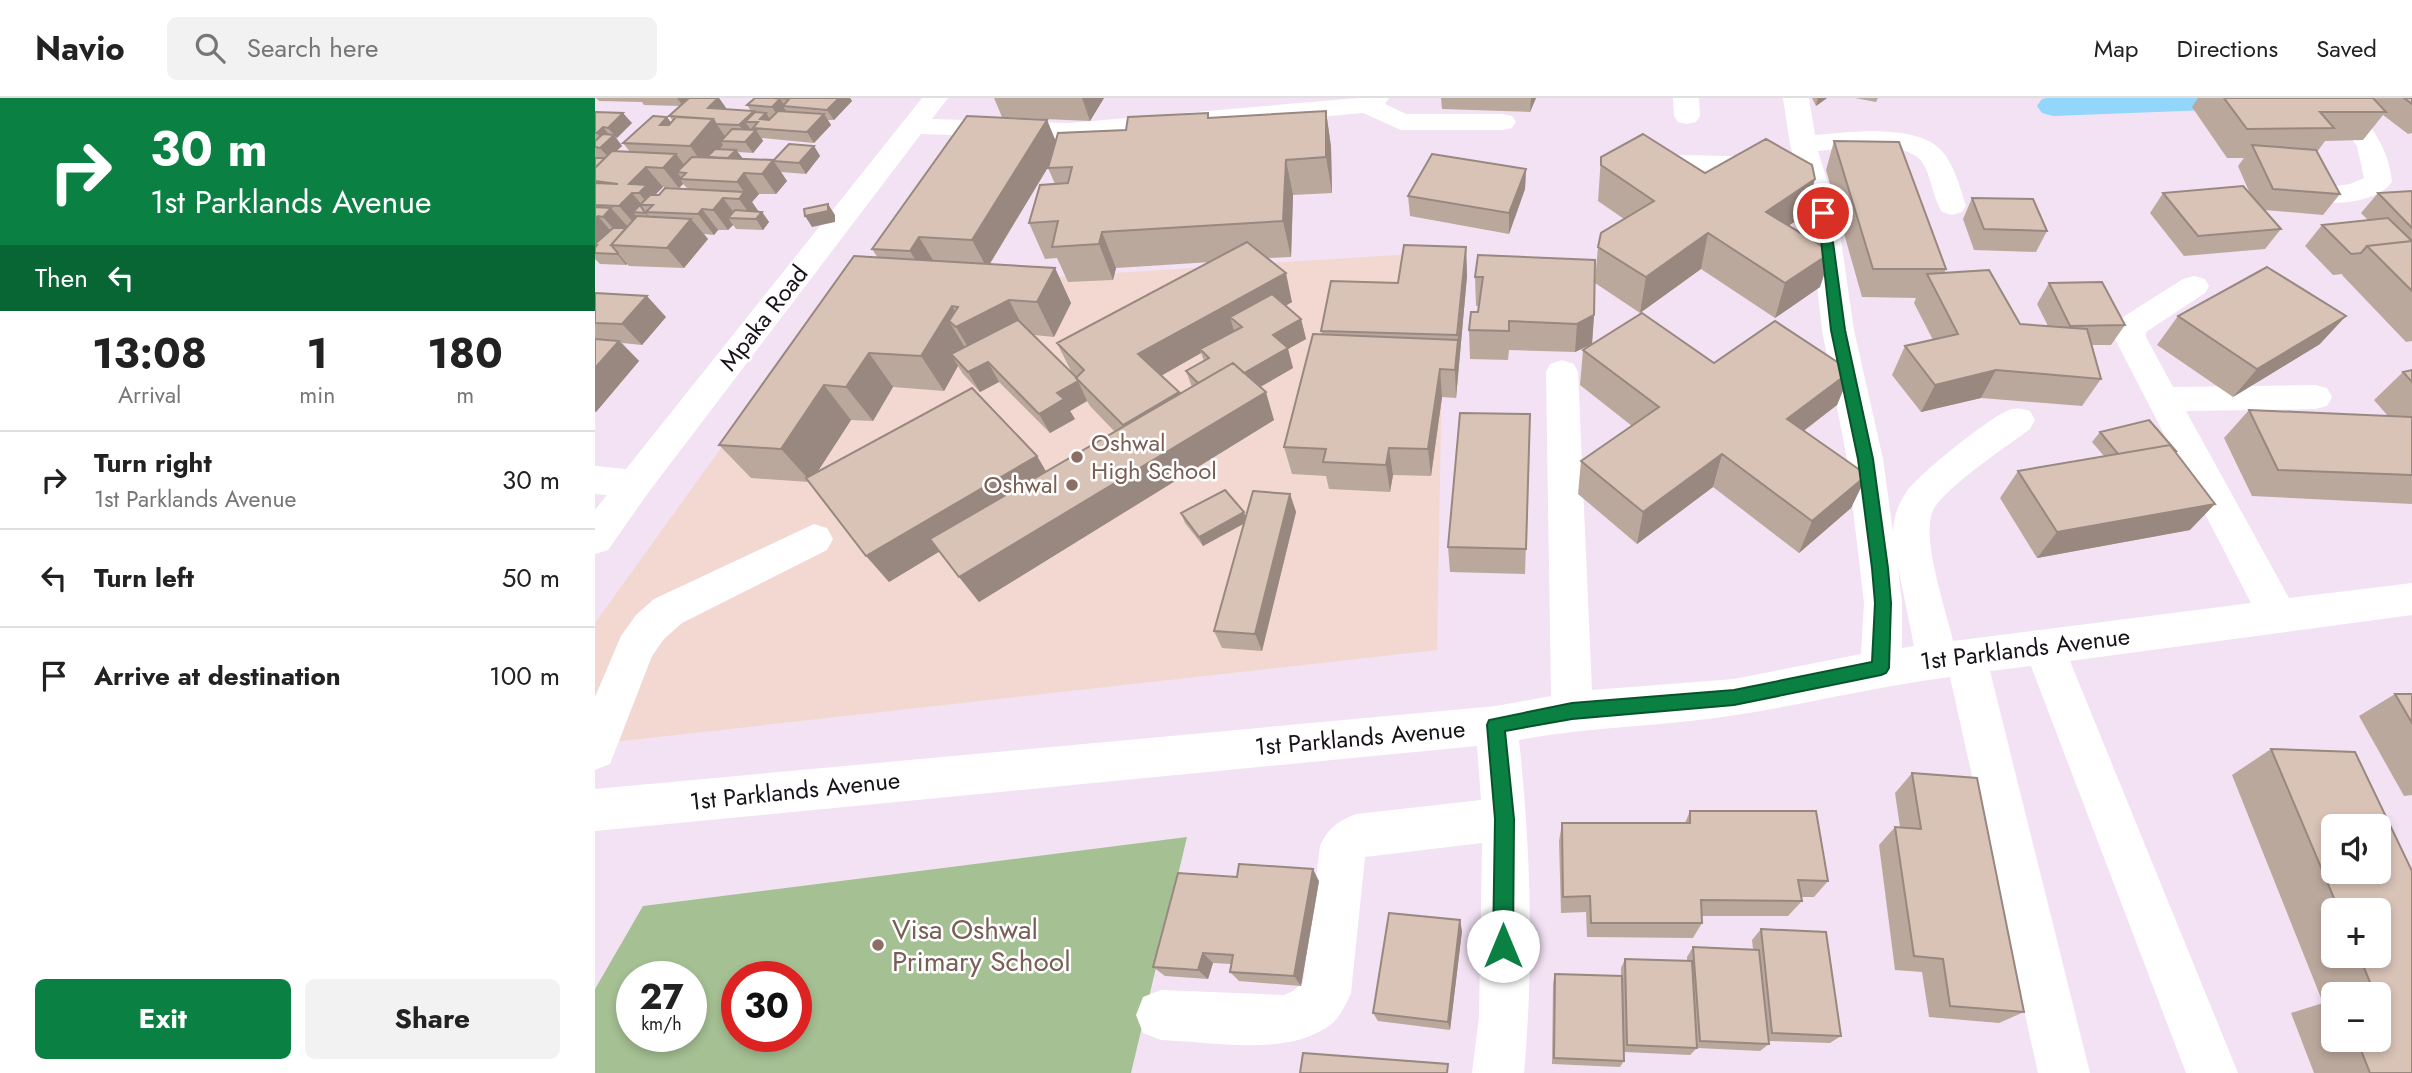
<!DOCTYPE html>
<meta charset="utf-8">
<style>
body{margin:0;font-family:Jost,sans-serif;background:#f2f2f2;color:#222;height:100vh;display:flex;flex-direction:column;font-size:26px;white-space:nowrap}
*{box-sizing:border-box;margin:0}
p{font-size:23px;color:#767676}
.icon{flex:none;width:38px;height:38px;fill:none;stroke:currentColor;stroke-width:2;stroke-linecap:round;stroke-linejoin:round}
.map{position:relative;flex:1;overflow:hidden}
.sheet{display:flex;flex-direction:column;background:#fff;width:595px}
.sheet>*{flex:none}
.top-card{background:#0b8043;color:#fff;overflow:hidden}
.fabs{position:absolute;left:1726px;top:716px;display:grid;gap:14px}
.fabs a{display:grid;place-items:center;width:70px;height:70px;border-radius:10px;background:#fff;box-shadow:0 4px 10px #0003;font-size:35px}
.speed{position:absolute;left:21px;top:863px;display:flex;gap:14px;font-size:35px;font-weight:700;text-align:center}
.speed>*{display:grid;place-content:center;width:91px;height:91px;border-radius:50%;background:#fff;box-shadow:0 4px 10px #0003;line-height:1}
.speed small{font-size:18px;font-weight:400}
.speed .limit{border:10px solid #d22;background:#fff;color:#111}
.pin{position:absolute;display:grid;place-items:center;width:60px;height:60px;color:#fff;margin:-30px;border:4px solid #fff;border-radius:50%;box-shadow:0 2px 7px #0007}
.me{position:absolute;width:77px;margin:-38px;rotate:0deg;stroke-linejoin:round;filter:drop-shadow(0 0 5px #0008)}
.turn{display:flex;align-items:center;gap:24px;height:147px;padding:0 35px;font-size:32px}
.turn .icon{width:91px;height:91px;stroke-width:2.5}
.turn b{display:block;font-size:49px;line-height:60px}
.then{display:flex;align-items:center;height:66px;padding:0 35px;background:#0003;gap:14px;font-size:26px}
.eta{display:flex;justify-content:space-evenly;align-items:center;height:119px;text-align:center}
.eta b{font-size:42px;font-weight:700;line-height:49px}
.primary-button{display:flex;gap:14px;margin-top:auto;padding:14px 35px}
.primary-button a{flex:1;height:80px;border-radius:10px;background:#0b8043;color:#fff;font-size:28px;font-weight:700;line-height:80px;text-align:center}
.primary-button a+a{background:#f2f2f2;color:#222}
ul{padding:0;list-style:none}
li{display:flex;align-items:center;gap:21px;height:98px;padding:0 35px;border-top:2px solid #e0e0e0}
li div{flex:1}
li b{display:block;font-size:26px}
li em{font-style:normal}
header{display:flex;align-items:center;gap:42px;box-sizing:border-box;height:98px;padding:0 35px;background:#fff;border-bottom:2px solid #e0e0e0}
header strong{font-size:33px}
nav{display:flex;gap:38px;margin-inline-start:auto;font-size:24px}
.search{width:490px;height:63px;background:#f2f2f2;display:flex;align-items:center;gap:18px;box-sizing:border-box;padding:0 24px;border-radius:10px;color:#767676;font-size:26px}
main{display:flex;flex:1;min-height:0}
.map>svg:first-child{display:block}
.education{fill:#f2d8d1}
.green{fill:#a5c093;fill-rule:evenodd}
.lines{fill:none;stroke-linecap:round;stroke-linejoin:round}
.canal{fill:#92d6fb;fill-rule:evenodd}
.minor{fill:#fff;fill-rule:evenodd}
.wall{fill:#bba89d;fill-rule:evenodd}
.shaded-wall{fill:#988880}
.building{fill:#d9c3b7;stroke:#988880;stroke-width:2;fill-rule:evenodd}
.route{fill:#0b8043;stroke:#07532c;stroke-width:2}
.education-dot{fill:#8d6e63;stroke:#fff;stroke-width:2.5}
.labels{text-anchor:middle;stroke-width:5;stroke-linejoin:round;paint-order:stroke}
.street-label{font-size:24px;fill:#171218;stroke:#fff}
.education-label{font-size:24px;fill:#785e54;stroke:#fff;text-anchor:start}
.near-education-label{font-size:28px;fill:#785e54;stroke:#fff;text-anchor:start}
</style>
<header>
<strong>Navio</strong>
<div class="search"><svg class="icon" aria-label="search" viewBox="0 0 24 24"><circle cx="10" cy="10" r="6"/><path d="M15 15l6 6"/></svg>Search here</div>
<nav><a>Map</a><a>Directions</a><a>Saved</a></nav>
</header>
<main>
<section class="sheet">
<div class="top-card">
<div class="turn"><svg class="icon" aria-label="right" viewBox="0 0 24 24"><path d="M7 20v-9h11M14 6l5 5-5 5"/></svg><div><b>30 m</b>1st Parklands Avenue</div></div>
<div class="then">Then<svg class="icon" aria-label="left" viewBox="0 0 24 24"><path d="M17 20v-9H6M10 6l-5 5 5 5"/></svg></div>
</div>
<div class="eta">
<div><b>13:08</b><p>Arrival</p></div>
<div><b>1</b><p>min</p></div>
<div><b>180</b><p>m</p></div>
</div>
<ul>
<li><svg class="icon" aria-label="right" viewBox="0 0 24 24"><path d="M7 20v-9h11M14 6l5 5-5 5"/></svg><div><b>Turn right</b><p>1st Parklands Avenue</p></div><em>30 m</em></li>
<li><svg class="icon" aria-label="left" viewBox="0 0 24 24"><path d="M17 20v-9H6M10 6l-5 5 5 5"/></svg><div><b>Turn left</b></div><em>50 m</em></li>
<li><svg class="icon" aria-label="arrive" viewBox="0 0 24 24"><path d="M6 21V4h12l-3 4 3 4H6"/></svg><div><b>Arrive at destination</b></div><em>100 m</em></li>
</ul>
<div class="primary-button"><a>Exit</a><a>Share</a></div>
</section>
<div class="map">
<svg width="1817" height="975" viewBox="0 0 1817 975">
<rect width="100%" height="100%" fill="#f3e2f4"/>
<path class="education" d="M849,154L842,552L0,646V525L239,193Z"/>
<path class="green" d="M592,739L536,975H0V891L48,808ZM37,878H96V938H37ZM142,878H201V938H142Z"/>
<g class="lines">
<path class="canal" d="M1452,0H1707L1702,7L1691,9L1458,18L1447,15L1442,8L1447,1Z"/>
<path class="minor" d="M327,0H353L337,21L474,25L763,0H794L790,6L811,16H908L917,18L921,24L917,30L908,32H806L768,15L474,41L326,36L53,395L13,452L0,456V412L12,397L0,396V368L31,371Z
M1078,0H1104L1105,18L1101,24L1092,26L1083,24L1079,18Z
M1188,0H1214L1220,37C1254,34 1322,25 1347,53C1360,68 1365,90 1371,108L1367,114L1357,117L1347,114C1338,100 1337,82 1329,67C1315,40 1249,50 1223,53L1242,115L1259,232L1288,361L1298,434C1299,418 1303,406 1312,393C1324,376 1395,319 1414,312C1422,309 1427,311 1435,313L1440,322L1435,331C1414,347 1344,393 1337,415C1327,444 1351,512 1358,543L1656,505L1519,239L1525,221L1588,181L1599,178L1610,181L1614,188L1610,195L1551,234V239L1578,289L1720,287L1732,290L1737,299L1732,308L1720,311L1591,313L1694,500L1817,485V517L1475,563L1643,975H1591L1436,568L1395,573L1495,975H1443L1355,579C1283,588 1213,606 1141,617C1069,629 996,628 924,642C936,752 939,865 929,975H877L884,919L887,745L770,759L756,895C750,908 744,922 731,930C687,958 617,944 566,942L548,935L541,917L548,899L566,892L689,897L698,893L708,884L725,748C733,730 743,723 761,716L886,702L882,648L0,733V691L901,608L956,598L951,274L955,266L967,262L979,266L983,274L997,592L1139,581L1266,556L1269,505L1252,361L1227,232L1214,115L1195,46ZM1303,469L1319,548L1307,550V505Z
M1725,0H1752C1774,25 1794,49 1797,84C1784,103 1743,108 1722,103L1718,97L1722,91L1755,86L1769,80L1762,48Z
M1043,56L1179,59L1189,61L1193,67L1189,73L1179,75L1033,70L1029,64L1033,58Z
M219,426L232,430L238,441L232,452L87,525L69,541L57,558L15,666L0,672V599L26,538L41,517L59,501Z"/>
</g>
<path class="wall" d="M1,0H124L131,10L130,11L156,13L152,7L160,0H255L257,3L239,22H233L236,27L219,45L167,40L168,43L158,55L143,54L148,61L179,63L219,48L225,58L211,76L186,74L192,83L181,96H164L157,104L163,113L167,114L174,124L168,132L141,131L138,127L133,132H123L119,137L109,136L113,141L89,170L34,168L32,166L31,167L5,166L0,161V14L37,25L21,40L27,48L21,53L35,54L28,45L72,19L76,25L78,23L74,18L85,8L49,7L47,4L4,3ZM88,86L93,91L60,97L68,89L84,90Z
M399,0H509L495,23L407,19Z
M846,0H941L935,14L847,11Z
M1217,0H1232L1221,8Z
M1260,0H1283L1281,4Z
M1603,0H1817V35L1813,36L1788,17L1768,42L1730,43L1722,54L1745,96L1728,117L1669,112L1686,131L1670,151L1589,158L1555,115L1568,95L1656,98L1643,68L1649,60H1632L1597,9Z
M731,13L736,49L737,95L698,97L696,159L672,160L697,204L690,208L706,221L711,241L693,251L698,270L665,289L679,322L384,504L345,453L294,484L214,384L156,380L124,347L283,160L277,151L452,22L461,44L531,32L614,20ZM455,66L453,70L460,86L434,125L450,161L462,160L473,184L518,182L521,170L616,164L462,245L476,273L482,279L439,237L459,239L476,205L460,170L395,166ZM606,255L609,263L591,273L597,289L584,296V294L566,278ZM363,268L368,276L385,294L404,284L455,335L480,321L475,313L492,303L495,308L520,334L451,374L442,358L223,373L256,322L278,323L298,289L349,293Z
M1239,43L1351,171L1349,175L1425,226L1453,228L1442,206L1454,185L1530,227L1516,247H1496L1506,281L1487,308L1386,300L1326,314L1297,277L1310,248L1338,242L1319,205L1321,200L1267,199L1231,72Z
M1006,59L1110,75L1220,81L1209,117L1193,128L1225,189L1180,220L1106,171L1045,215L1000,185L999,217L997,246L980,254L914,252L913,262L875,261L874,232L883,214L884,208H881L880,179L1000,182L1003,149L1029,121L1003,103Z
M931,71L930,91L914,136L815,118L813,98Z
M1817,93V243L1811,244L1747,177L1748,176L1738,177L1710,148L1727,127L1773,122L1766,115L1783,95Z
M1377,100L1452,133L1441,154L1379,152L1368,121Z
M871,149L872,178L861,300L847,299L836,378L798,377L795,394L734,391L731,378L697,376L689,349L727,236L726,233L803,185Z
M0,195L71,219L47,247L27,245L44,263L1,314H0Z
M1583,218L1725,246L1638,299L1562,247Z
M988,252L1119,265L1256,273L1242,307L1209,333L1272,377L1256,410L1204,455L1118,389L1042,446L983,396L986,363L1037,328L985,287Z
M1817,272V406L1657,398L1629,340L1654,312L1793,318L1779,302L1808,274Z
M935,316L930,476L855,474L853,449Z
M1505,334L1580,354L1595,432L1442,460L1405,400L1423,373L1509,358L1497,344Z
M695,396L701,414L667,553L627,550L619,533L649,425L608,448L590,425L586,415L649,414L651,420Z
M1800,596H1817V697L1809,698L1764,618Z
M1676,651L1760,654L1817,773V975H1719L1696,915L1728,905L1637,677ZM1738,728H1783V774H1738ZM1738,812H1783V858H1738ZM1738,896H1783V942H1738Z
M1317,675L1429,914L1404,925L1334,919L1327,874L1300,872L1284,747L1300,729H1305L1300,695Z
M1095,713L1233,783L1219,799H1206L1207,803L1193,818H1107V825L1098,840L992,839L991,814L966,815L964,743L967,725H1090Z
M642,779L724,783L706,888L644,883L635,874L636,866L618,865L613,881L570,878L558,869Z
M1166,831L1246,938L1235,945L1174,943V946L1165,953L1102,950L1095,957L1029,954V963L1025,969L957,966L958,885L960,876L1026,878V870L1030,861L1092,863V859L1098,849L1158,851L1157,842Z
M867,833L855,932L783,923L778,915Z"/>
<path class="shaded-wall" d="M82,0H96L88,8Z
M123,0H124L131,10L120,20L113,10Z
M179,0H187L183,1H185L190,8H188L191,13L184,20L177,9Z
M244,0H255L257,3L239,22L232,12Z
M487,0H509L495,23Z
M936,0H941L935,14Z
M1223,0H1232L1221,8Z
M159,13L166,23L163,24H150L157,33L152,38L144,27Z
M731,13L736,49L737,95L731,59Z
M28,15L37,25L22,40L13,30Z
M171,15L178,26L172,31L165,21Z
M229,16L236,27L219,45L212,34Z
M72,19L87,40L65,27Z
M118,21L132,41L126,43L128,47L110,69L95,48Z
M452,22L464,51L392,170L377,142Z
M8,29L16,39L19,37L27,48L14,60L5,50L0,49L1,41L7,48L10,45L2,35Z
M161,32L168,43L158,55L150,44Z
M219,48L225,58L211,76L204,65Z
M141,52L149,62L133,61Z
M81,56L97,77L91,75L82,74L88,82L85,81L88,86L84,90L68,70Z
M178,62L192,83L181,96L167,76Z
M691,62L698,97L696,159L688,123Z
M51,69L68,89L60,97L58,107H54L44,95L34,86Z
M931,71L930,91L914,136V115Z
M149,75L164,96L157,104L164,114L159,122L144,101L149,94L142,84Z
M1220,81L1209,117L1162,150L1171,114Z
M37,95L47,107H45L59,125L50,115L38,114L46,124L42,129L24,108Z
M128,100L143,120H133L138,127L133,132L118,112Z
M233,106L240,117V124L217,129L210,118Z
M16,110L34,130L26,139L8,119Z
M107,111L123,132L119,137L103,116Z
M167,114L174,124L168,132L161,121Z
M3,118L21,139L0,147V121Z
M96,121L113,141L89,170L72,150Z
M507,134L521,170L518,182L504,146Z
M1113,135L1106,171L1045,215L1051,179Z
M324,139L341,167L332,182L315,153Z
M871,149L872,178L861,300L860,272Z
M1237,154L1225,189L1180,220L1190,185Z
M23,155L32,166L31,167L22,156Z
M460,170L476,205L459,239L442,204Z
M691,175L697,204L648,232L647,229L635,219L640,236L605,251L606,255L555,284L543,256Z
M52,198L71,219L47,247L27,226Z
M414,202L432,237L382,264L361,229L354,223L372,253L356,256L363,268L349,293L326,258L357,208L367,226Z
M999,217L997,246L980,254L982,226Z
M1751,218L1725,246L1638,299L1662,271Z
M706,221L711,241L693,251L698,270L653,296L647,276L678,237Z
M24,243L44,263L1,314L0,313V270Z
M274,255L298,289L278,323L251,289Z
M393,264L404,284L385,294L373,274Z
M845,271L847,299L836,378L833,351Z
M1401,272L1386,300L1326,314L1340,287Z
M1256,273L1242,307L1180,354L1192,321Z
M483,283L492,303L475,313L480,321L455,335L444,316L462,295Z
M229,287L256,322L216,384L186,351Z
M584,294L594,322L540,354L528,327Z
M671,294L679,322L384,504L364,479Z
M794,350L798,377L795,394L791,367Z
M1127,356L1118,389L1042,446L1048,414Z
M442,358L458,385L294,484L271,458Z
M1272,377L1256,410L1204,455L1217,423Z
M695,396L701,414L667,553L660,536Z
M1620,406L1595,432L1442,460L1462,434Z
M649,414L652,424L608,448L604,439Z
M718,771L724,783L706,888L699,878Z
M865,822L867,833L855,932L853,924Z
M608,855L618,865L613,881L603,872Z"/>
<path class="building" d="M94,0H123L113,10L159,13L144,27L121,26L118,21L74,18Z
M160,0H179L185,1L177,9L152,7Z
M184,0H244L232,12L188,8L194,1Z
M1629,0H1778L1791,14H1725L1739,30L1652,31Z
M1809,0H1817V6Z
M183,13L229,16L212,34L158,30L163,24H150L160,14L171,15L165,21L174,22Z
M731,13V59L691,62L688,123L507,134L504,146L457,149L463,123L434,125L445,87L473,85L477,69L453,70L463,35L531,32L533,19L613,15V20Z
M0,14L28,15L13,30L8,29L2,35H0Z
M58,18L72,19L65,27H74L81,19L118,21L95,48L28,45Z
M372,18L452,22L377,142L324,139L315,153L277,151Z
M137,31L161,32L150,44L126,43Z
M8,36L19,37L5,50L0,49V43Z
M1048,36L1110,75L1171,41L1217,67L1220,81L1171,114L1237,154L1190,185L1113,135L1051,179L1003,149L1006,135L1059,103L1006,67V59Z
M1239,43L1304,44L1351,171H1278Z
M194,46L219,48L204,65L178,63Z
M1657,47L1721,52L1745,96L1678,91Z
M120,51L141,52L133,60L112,59Z
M17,53L81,56L68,70L51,69L34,86L52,87L44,95H37L24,108L0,107V85L23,86L0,83V70Z
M837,56L931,71L914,115L813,98Z
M97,59L178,62L167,76L149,75L142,84L85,81L91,75L82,74Z
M0,60H10L0,70Z
M1648,88L1686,131L1603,138L1568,95Z
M70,90L149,94L144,101L128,100L118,112L107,111L103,116L51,114L58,107H45L55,97H64Z
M1817,93V130L1783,95Z
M1377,100L1438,101L1452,133L1389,131Z
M46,106L45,107L50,115L38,114Z
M233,106V113L210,118L209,111Z
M0,109L16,110L8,119L3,118L0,121Z
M140,112L167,114L161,121L133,120Z
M42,118L96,121L72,150L16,147Z
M1793,120L1817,143L1772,148L1766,155L1756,156L1727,127Z
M18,130H31L16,147L23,155L22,156L0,155V150L2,147H0V146Z
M1817,143V193L1772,148Z
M652,144L691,175L543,256L584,294L528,327L481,280L489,272L462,245Z
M809,147L871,149L862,237L726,233L736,183L803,185Z
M883,157L1000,162L999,217L982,226L914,223V233L874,232L876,214H883L888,179H880Z
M259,158L460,170L442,204L414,202L361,229L354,223L363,209L357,208L326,258L274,255L251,289L229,287L186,351L124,347Z
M1672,169L1751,218L1662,271L1583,218Z
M1394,172L1425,226L1492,231L1506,281L1401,272L1340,287L1310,248L1363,236L1332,176Z
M1507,184L1530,227L1475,228L1454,185Z
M0,195L52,198L27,226L0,225Z
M677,196L706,221L678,237L693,250L649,275L638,265L603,285L591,273L614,260L605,251L647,229L635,219Z
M1047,215L1119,265L1180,223L1256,273L1192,321L1272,377L1217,423L1127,356L1048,414L986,363L1064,309L988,252Z
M423,222L481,279L483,283L462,295L469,301L444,316L393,264L373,274L356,256Z
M718,236L863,242L860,272L845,271L833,351L794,350L791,367L728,364L731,351L689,349Z
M0,241L24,243L0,270Z
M638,265L671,294L364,479L335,441Z
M1817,272V284L1808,274Z
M377,290L442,358L271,458L211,380Z
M1654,312L1817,319V377L1683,372Z
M865,315L935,316L931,451L853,449Z
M1554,322L1581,353H1580L1575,347L1523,356L1505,334Z
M1575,347L1620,406L1462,434L1423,373Z
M630,392L649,414L604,439L586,415Z
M658,393L695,396L660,536L619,533Z
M1800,596H1817V625Z
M1676,651L1760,654L1817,773V975H1775L1762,942H1783V896H1780L1764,858H1783V812H1744ZM1738,728H1783V774H1738Z
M1317,675L1382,680L1429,914L1355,908L1348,861L1319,858L1300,729L1326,731Z
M1095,713H1221L1233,783L1203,782L1207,803L1106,802L1107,825H996L995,798L968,799L967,725H1095Z
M644,766L718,771L699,878L635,874L638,857L608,855L603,872L558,869L583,775L642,779Z
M794,815L865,822L853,924L778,915Z
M1166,831L1231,834L1246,938L1177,935Z
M1098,849L1164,852L1174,946L1105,943Z
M1030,861L1097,863L1102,950L1032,947Z
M960,876L1027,878L1029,963L959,960Z
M708,955L853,966L852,975H705Z"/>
<path class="route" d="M1228,111L1234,115L1250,232L1278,361L1293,470L1296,505L1294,570L1291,575L1286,577L1139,607L977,621L910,633L919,721L918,848L915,855L908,858L901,855L898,848L900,721L892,627L894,622L977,605L1139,592L1277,564L1280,505L1277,470L1263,361L1236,232L1223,115Z"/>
<g class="education-dot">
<circle cx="482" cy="359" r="7"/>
<circle cx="477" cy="387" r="7"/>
<circle cx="283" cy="847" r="7"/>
</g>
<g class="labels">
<g class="street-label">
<text transform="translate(169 220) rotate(-52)" y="8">Mpaka Road</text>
<text transform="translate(1430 551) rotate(-7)" y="8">1st Parklands Avenue</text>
<text transform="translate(765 640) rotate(-5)" y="8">1st Parklands Avenue</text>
<text transform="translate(200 693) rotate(-6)" y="8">1st Parklands Avenue</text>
</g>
<g class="education-label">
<text x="496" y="353">Oshwal<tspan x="496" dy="28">High School</tspan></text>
<text x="463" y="395" text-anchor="end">Oshwal</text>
</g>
<g class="near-education-label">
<text x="297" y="841">Visa Oshwal<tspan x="297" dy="32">Primary School</tspan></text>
</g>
</g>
</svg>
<div class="fabs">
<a><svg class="icon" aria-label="sound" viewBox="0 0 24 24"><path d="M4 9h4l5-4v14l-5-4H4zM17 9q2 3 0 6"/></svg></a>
<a>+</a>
<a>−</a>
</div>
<div class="speed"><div>27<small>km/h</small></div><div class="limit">30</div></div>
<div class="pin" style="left:1228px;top:115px;background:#d93025"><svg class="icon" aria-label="arrive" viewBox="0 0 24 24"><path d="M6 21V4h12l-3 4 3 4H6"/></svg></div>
<svg class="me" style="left:908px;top:848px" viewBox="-20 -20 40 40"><circle r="19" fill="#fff"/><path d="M0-13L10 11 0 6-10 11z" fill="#0b8043"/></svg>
</div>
</main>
